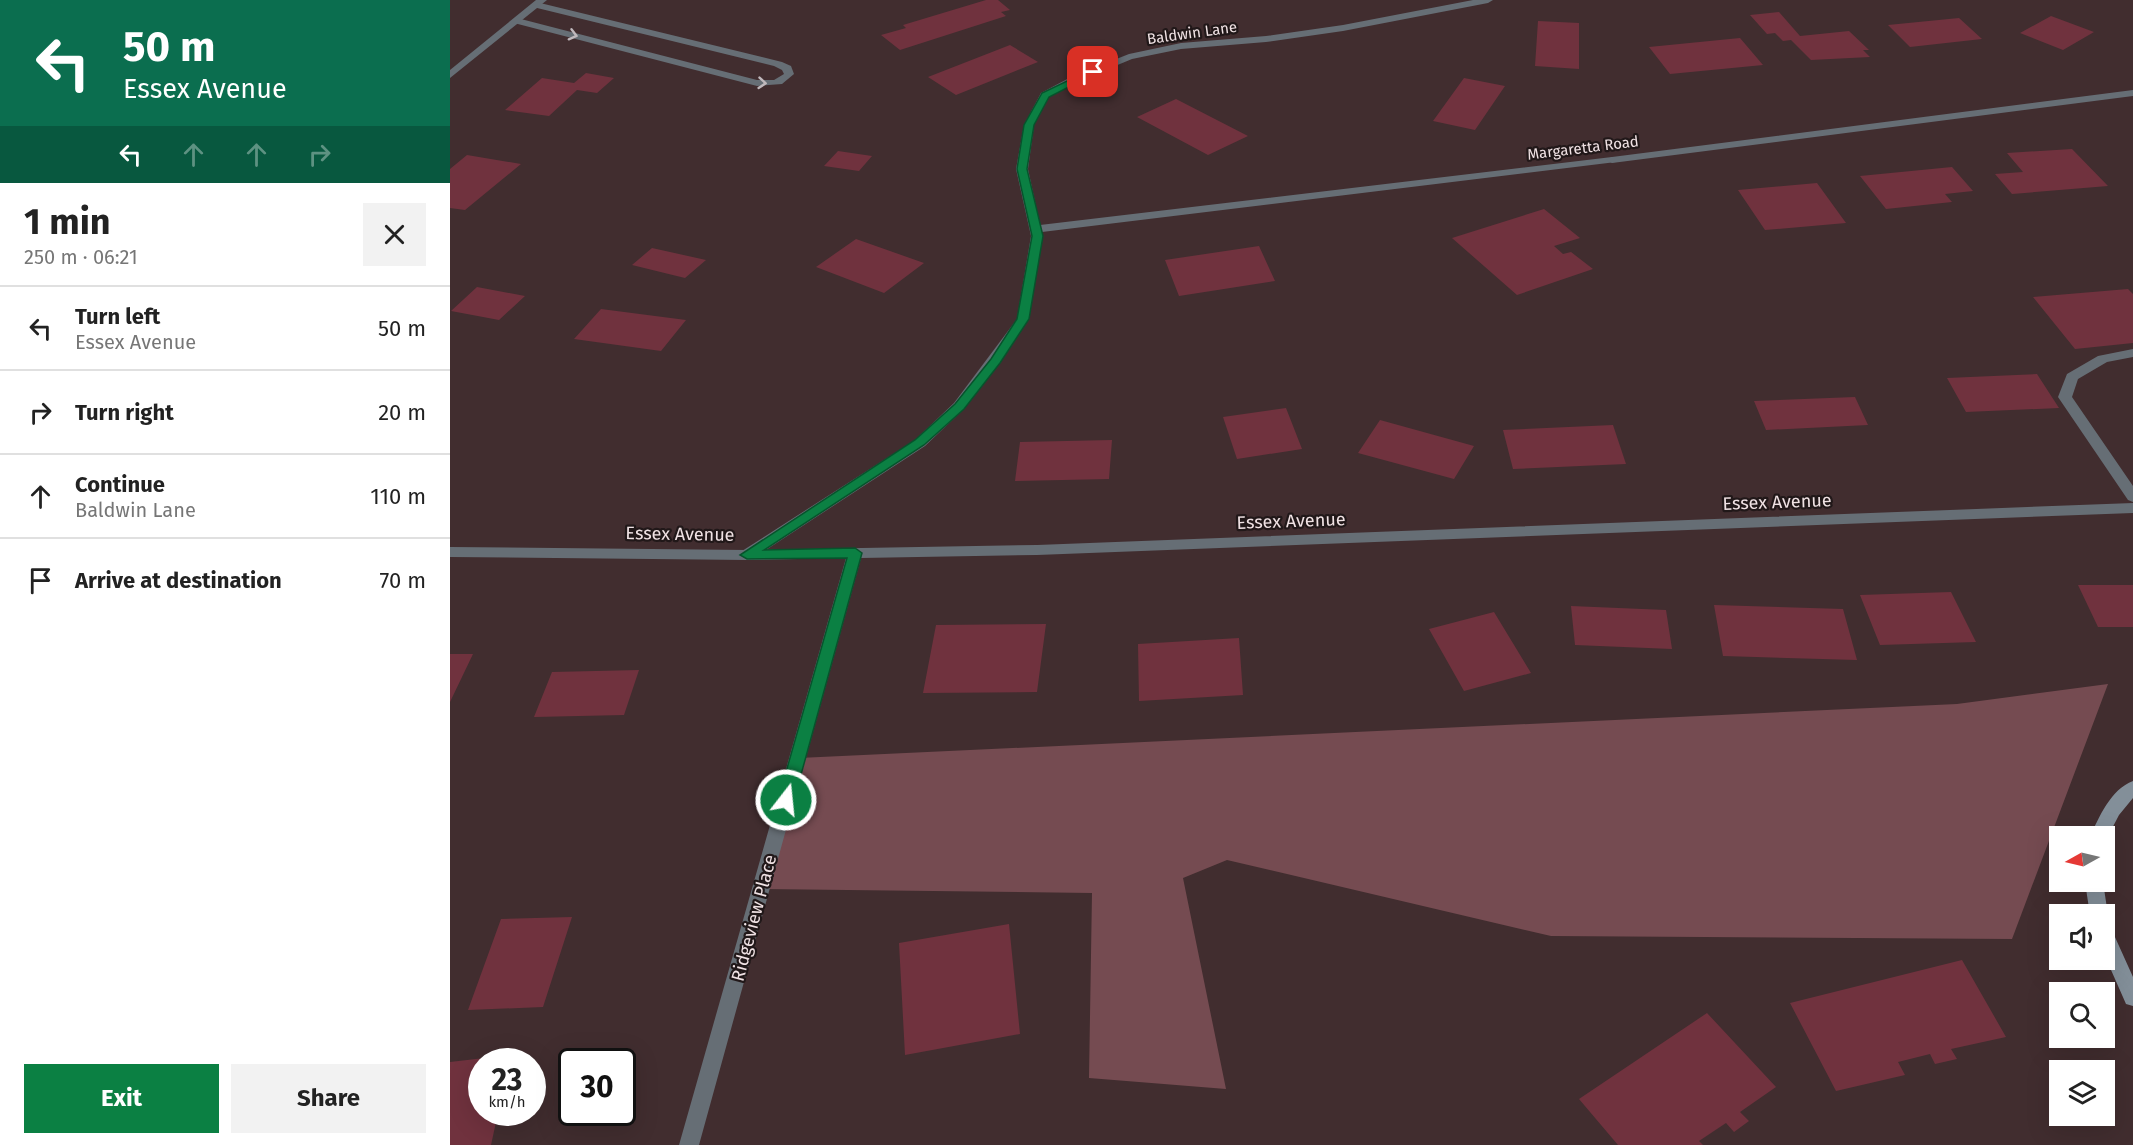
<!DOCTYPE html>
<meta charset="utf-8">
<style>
body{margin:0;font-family:"Fira Sans",sans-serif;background:#f2f2f2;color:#222;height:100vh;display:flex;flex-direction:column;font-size:22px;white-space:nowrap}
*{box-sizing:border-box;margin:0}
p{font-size:20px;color:#767676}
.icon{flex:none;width:33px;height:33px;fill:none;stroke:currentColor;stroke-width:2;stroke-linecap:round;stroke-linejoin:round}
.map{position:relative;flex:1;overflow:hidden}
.details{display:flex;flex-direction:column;background:#fff;width:450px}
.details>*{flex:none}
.guide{background:#0b6e4f;color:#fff;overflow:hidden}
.needle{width:39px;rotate:262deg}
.fabs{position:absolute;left:1599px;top:826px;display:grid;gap:12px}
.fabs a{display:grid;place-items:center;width:66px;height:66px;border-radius:0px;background:#fff;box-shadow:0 6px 24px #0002;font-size:30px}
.speed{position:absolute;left:18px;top:1048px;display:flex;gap:12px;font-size:30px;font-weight:700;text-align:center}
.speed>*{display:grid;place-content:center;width:78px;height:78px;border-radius:50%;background:#fff;box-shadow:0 6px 24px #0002;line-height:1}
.speed small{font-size:15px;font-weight:400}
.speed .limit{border:3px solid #111;border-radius:9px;background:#fff;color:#111}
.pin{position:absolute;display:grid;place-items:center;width:51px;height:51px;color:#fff;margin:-26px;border-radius:12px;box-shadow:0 3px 9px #0006}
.me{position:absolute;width:66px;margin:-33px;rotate:16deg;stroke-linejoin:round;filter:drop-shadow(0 0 4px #0008)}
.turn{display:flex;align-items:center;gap:21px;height:126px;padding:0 24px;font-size:27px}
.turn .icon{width:78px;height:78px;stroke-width:2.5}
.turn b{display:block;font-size:42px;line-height:51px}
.lanes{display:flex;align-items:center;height:57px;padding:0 24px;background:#0003;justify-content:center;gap:30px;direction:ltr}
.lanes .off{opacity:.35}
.round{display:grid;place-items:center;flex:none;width:63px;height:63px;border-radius:0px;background:#f2f2f2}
.head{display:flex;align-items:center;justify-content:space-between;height:102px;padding:0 24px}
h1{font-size:36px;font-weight:700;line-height:45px}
.primary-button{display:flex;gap:12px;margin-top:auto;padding:12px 24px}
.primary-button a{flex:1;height:69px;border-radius:0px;background:#0b8043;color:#fff;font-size:24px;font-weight:700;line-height:69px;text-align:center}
.primary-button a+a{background:#f2f2f2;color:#222}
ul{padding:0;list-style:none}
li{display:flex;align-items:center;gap:18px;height:84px;padding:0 24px;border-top:2px solid #e0e0e0}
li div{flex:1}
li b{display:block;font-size:22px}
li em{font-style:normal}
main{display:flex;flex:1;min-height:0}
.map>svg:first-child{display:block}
.green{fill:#754b51}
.building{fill:#70323e}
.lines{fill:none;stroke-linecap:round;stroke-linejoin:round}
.lane{fill:#666e75;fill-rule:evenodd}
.street{fill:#666e75;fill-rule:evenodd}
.secondary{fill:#838f99;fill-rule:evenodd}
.oneway{stroke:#c0b9bd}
.route{fill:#0b8043;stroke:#07532c;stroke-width:1.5}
.labels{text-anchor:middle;stroke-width:4.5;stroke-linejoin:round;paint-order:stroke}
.far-street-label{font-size:15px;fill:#f0e2e4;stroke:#211819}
.street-label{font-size:18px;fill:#f0e2e4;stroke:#211819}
</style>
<main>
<section class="details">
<div class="guide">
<div class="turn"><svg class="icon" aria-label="left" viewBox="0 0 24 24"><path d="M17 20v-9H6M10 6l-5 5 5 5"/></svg><div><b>50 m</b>Essex Avenue</div></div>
<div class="lanes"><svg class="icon" aria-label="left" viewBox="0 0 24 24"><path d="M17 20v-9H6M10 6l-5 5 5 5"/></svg><svg class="icon off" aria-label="ahead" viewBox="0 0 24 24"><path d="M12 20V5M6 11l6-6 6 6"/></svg><svg class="icon off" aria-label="ahead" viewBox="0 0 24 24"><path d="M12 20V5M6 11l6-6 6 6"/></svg><svg class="icon off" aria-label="right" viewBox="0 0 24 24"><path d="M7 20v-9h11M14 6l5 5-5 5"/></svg></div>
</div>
<div class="head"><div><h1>1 min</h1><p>250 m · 06:21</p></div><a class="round"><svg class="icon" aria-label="close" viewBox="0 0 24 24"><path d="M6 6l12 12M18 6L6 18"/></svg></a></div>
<ul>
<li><svg class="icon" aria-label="left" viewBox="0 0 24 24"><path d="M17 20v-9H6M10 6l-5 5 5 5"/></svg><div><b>Turn left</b><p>Essex Avenue</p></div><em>50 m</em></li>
<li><svg class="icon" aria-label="right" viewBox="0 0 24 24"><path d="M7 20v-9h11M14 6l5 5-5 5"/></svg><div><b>Turn right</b></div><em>20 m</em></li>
<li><svg class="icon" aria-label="ahead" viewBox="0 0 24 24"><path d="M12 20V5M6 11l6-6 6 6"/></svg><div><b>Continue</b><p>Baldwin Lane</p></div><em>110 m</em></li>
<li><svg class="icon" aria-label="arrive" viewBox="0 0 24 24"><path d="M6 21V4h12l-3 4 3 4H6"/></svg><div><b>Arrive at destination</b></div><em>70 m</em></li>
</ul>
<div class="primary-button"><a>Exit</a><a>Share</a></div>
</section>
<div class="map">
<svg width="1683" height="1145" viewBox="0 0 1683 1145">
<rect width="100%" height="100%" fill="#412d2f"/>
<path class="green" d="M1658,684L1562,939L1101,936L777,860L733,878L776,1089L639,1078L642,893L307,889L349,758L1507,704Z"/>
<path class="building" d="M536,0H548L560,10L551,12L556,16L450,50L431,35L456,28L453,25Z
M1329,12L1350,36L1399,31L1419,50H1413L1420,57L1361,60L1341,40L1333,41L1325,33L1317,34L1300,15Z
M1601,16L1644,32L1613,50L1570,33Z
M1509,18L1532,39L1460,47L1438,25Z
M1088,21L1129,23V69L1085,66Z
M1290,38L1313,65L1220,74L1199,47Z
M560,45L588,62L506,95L478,77Z
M136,73L164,78L147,93L127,90L99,116L55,110L92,78L124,83Z
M1014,78L1055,86L1025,130L983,121Z
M726,99L798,136L758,155L687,117Z
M1622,149L1658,186L1562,194L1545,174L1573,172L1557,153Z
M388,151L422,156L409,171L374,166Z
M17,155L71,164L15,210L0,208V169Z
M1502,167L1523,191L1495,194L1502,202L1436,209L1410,176Z
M1367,183L1396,223L1315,230L1288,190Z
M1094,209L1130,238L1104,246L1113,254L1121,252L1143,269L1067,295L1002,238Z
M406,239L474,263L434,293L366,267Z
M809,246L825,281L729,296L715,260Z
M202,248L256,260L235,278L182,265Z
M27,287L75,296L49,320L1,311Z
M1678,289L1683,294V343L1625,349L1583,297Z
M151,309L236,320L211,351L124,339Z
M1587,374L1609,408L1516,412L1497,378Z
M1405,397L1418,425L1316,430L1304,401Z
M836,408L852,449L787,459L773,417Z
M930,420L1024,446L1004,479L908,453Z
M1163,425L1176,464L1063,469L1053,430Z
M662,440L659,479L565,481L570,442Z
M1628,585H1683V627H1648Z
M1501,592L1526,642L1430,645L1410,595Z
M1264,605L1393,609L1407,660L1273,656Z
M1121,606L1216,610L1222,649L1125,645Z
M1044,612L1081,673L1014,691L979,629Z
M596,624L587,692L473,693L486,625Z
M789,638L793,695L689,701L688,644Z
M0,654H23L0,702Z
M189,670L174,715L84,717L102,672Z
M122,917L93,1007L18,1010L51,919Z
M559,924L570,1034L455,1055L449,943Z
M1512,960L1556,1037L1501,1049L1507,1059L1485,1064L1480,1054L1448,1062L1455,1075L1386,1091L1340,1003Z
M1257,1013L1326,1087L1290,1112L1299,1121L1284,1132L1276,1123L1249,1141L1253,1145H1168L1129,1099Z
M60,1055L59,1062H32V1113H48L41,1145H0V1062Z"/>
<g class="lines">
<path class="lane" d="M1023,0H1043L1038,3L893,31L816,42L731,49L682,59L629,81L599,97L584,125L578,169L590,225L1162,157L1166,158V162L592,232L579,319L514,409L475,446L302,559H292L290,555L292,551L465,440L504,403L567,319L581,236L566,169L574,125L591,93L621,77L679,54L731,43L816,36L893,25Z
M86,2L332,62L341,66L344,74L332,84L307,86L64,23L62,21L67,18L307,80H324L334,74L332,70L324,66L83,7V3Z
M1683,349V357L1657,362L1628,379L1622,397L1683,486V502L1678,500L1608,397L1617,374L1648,356Z"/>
<path class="street" d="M86,0H97L0,78V70Z
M1683,90V96L1162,163L1156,160L1162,157Z
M1683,503V513L587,555L411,558L249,1145H229L396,558L297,560L0,557V547L297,550L587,545Z"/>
<path class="secondary" d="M1683,781V798L1669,815L1655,842L1654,837H1640C1649,817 1661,789 1683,781Z
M1635,882H1653L1658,915L1655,920L1654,915H1640Z
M1654,924L1660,926L1683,977V1006L1676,1004L1654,954Z"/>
</g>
<defs><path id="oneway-chevron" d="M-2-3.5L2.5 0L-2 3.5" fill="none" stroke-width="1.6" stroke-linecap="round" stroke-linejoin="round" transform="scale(1.5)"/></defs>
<g class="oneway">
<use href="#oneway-chevron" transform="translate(123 35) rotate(15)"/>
<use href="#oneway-chevron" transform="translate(312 83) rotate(5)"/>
</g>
<path class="route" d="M640,70L648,72L599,97L584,125L577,169L593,236L579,319L550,363L514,409L474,445L314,550L405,548L412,553L344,800L342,805L336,807L331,805L328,800L397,558L297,559L290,555L465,440L505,404L541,359L567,319L582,236L567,169L574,125L592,93Z"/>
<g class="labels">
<g class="far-street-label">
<text transform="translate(742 33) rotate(-8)" y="5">Baldwin Lane</text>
<text transform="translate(1133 148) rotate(-7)" y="5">Margaretta Road</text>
</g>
<g class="street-label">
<text transform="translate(1327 502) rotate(-2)" y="6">Essex Avenue</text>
<text transform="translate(841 521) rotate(-2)" y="6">Essex Avenue</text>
<text transform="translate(230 534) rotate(1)" y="6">Essex Avenue</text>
<text transform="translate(304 918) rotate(-75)" y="6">Ridgeview Place</text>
</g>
</g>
</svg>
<div class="fabs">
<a><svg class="needle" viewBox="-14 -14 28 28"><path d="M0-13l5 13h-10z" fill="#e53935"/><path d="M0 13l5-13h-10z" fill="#767676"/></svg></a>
<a><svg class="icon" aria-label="sound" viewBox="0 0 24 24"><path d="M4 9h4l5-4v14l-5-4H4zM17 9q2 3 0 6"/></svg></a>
<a><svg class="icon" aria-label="search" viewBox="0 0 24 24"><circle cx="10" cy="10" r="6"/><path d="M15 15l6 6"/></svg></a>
<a><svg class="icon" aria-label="layers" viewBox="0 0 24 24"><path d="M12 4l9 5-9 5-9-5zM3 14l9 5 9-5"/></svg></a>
</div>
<div class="speed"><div>23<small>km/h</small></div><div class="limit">30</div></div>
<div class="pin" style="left:643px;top:72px;background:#d93025"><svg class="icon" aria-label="arrive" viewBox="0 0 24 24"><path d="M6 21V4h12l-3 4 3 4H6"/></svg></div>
<svg class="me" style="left:336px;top:800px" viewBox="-20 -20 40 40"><circle r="17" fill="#0b8043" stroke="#fff" stroke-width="3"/><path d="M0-11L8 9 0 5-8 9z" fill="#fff"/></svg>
</div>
</main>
